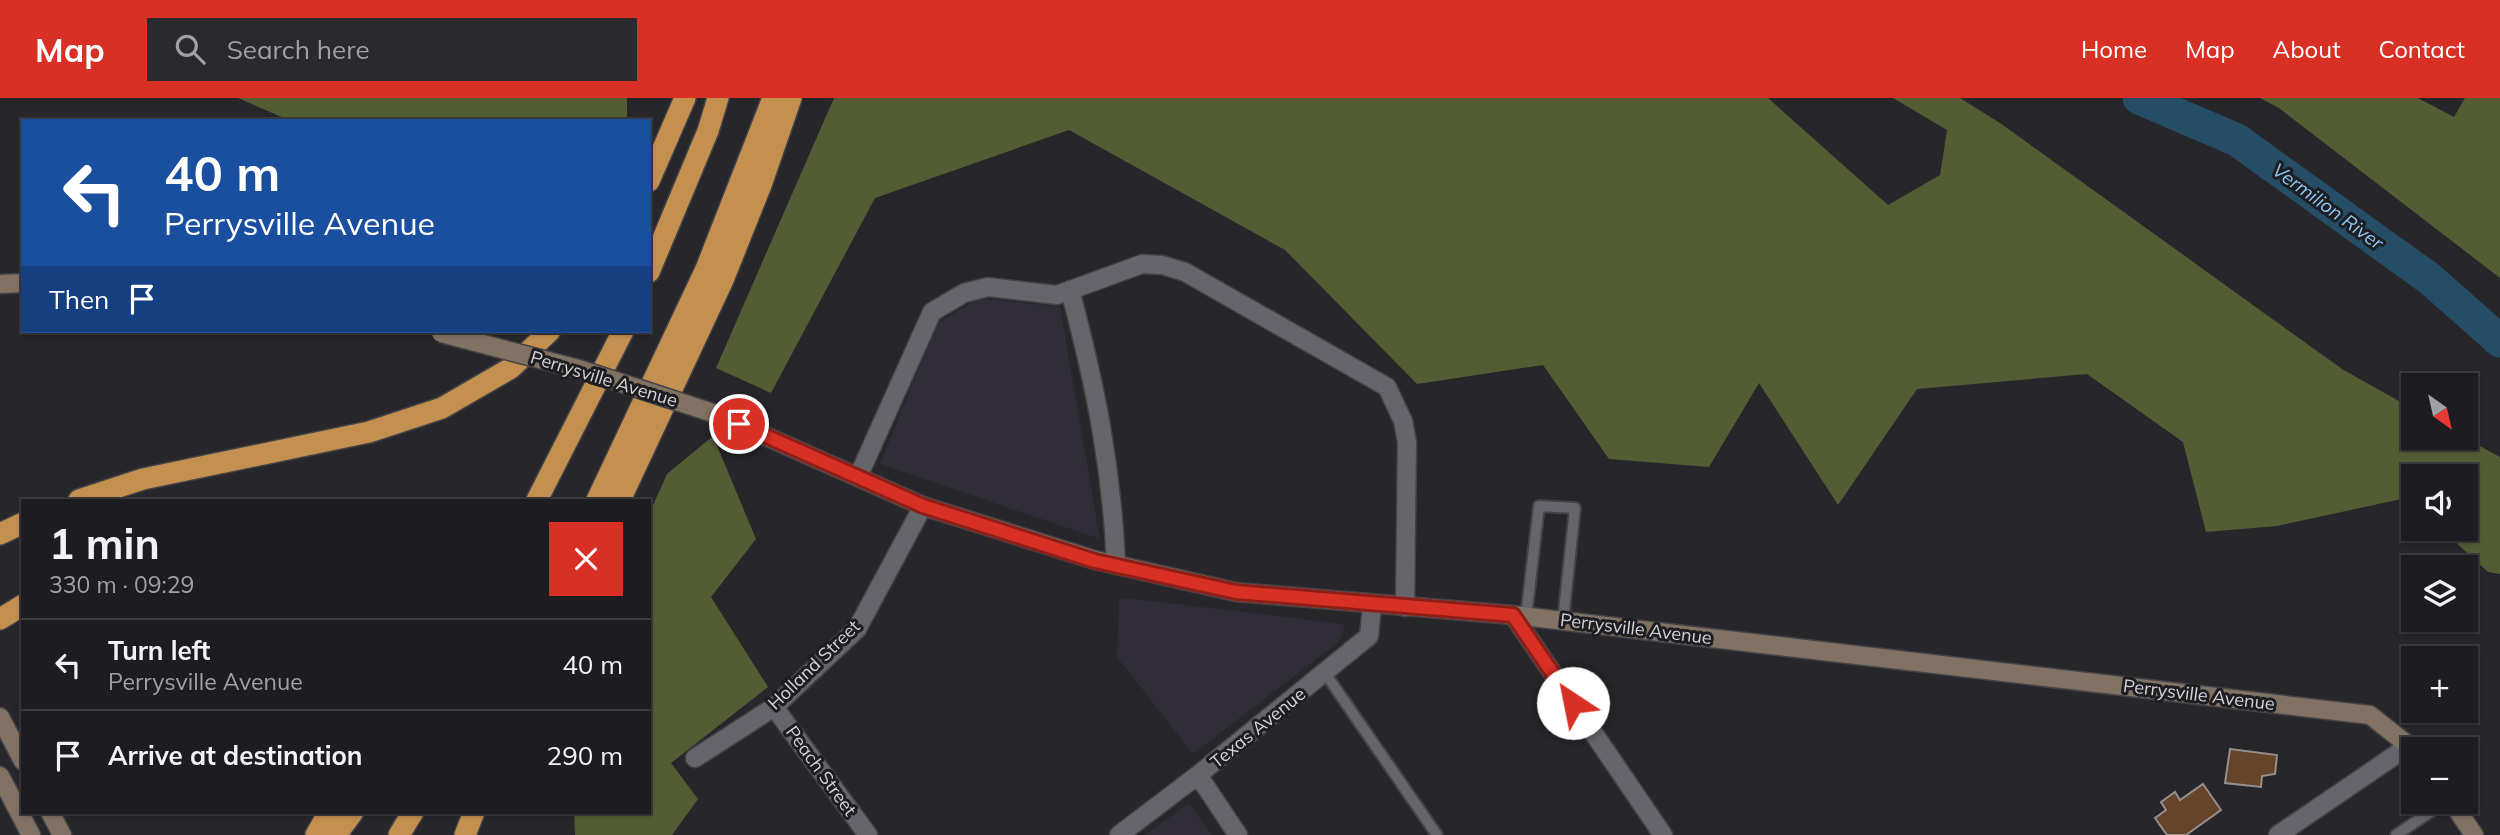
<!DOCTYPE html>
<meta charset="utf-8">
<style>
body{margin:0;font-family:Mulish,sans-serif;background:#2a292d;color:#f1f3f6;height:100vh;display:flex;flex-direction:column;font-size:26px;white-space:nowrap}
*{box-sizing:border-box;margin:0}
p{font-size:23px;color:#a0a1a5}
.icon{flex:none;width:38px;height:38px;fill:none;stroke:currentColor;stroke-width:2;stroke-linecap:round;stroke-linejoin:round}
.map{position:relative;flex:1;overflow:hidden}
.side{position:absolute;left:21px;top:401px;width:630px;height:315px;display:flex;flex-direction:column;background:#1d1c20;border-radius:0px;box-shadow:0 2px 5px #0004,0 0 0 2px #3b3a3e}
.side>*{flex:none}
.top-card{position:absolute;left:21px;top:21px;width:630px;height:214px;border-radius:0px;box-shadow:0 2px 5px #0004,0 0 0 2px #3b3a3e;background:#1a4fa0;color:#fff;overflow:hidden}
.needle{width:46px;rotate:146deg}
.fabs{position:absolute;left:2401px;top:275px;display:grid;gap:14px}
.fabs a{display:grid;place-items:center;width:77px;height:77px;border-radius:0px;background:#1d1c20;box-shadow:0 2px 5px #0004,0 0 0 2px #3b3a3e;font-size:35px}
.pin{position:absolute;display:grid;place-items:center;width:60px;height:60px;color:#fff;margin:-30px;border:4px solid #fff;border-radius:50%;box-shadow:0 2px 7px #0007}
.me{position:absolute;width:77px;margin:-38px;rotate:326deg;stroke-linejoin:round;filter:drop-shadow(0 0 5px #0008)}
.turn{display:flex;align-items:center;gap:24px;height:147px;padding:0 28px;font-size:32px}
.turn .icon{width:91px;height:91px;stroke-width:2.5}
.turn b{display:block;font-size:49px;line-height:60px}
.then{display:flex;align-items:center;height:66px;padding:0 28px;background:#0003;gap:14px;font-size:26px}
.round{display:grid;place-items:center;flex:none;width:74px;height:74px;border-radius:0px;background:#2a292d}
.overview{display:flex;align-items:center;justify-content:space-between;height:119px;padding:0 28px}
h1{font-size:42px;font-weight:700;line-height:52px}
ul{padding:0;list-style:none}
li{display:flex;align-items:center;gap:21px;height:91px;padding:0 28px;border-top:2px solid #3b3a3e}
li div{flex:1}
li b{display:block;font-size:26px}
li em{font-style:normal}
header{display:flex;align-items:center;gap:42px;box-sizing:border-box;height:98px;padding:0 35px;background:#d93025;color:#fff}
header strong{font-size:33px}
nav{display:flex;gap:38px;margin-inline-start:auto;font-size:24px}
.search{width:490px;height:63px;background:#2a292d;display:flex;align-items:center;gap:18px;box-sizing:border-box;padding:0 24px;border-radius:0px;color:#a0a1a5;font-size:26px}
.map>svg:first-child{display:block}
.built{fill:#302d38}
.forest{fill:#535d34}
.lines{fill:none;stroke-linecap:round;stroke-linejoin:round}
.river{stroke:#264d66;stroke-width:33}
.building{fill:#66442a;stroke:#958f8c;stroke-width:2}
.lane-casing{stroke:#434246;stroke-width:14}
.street-casing{stroke:#434246;stroke-width:21}
.secondary-casing{stroke:#434246;stroke-width:21}
.highway-casing{stroke:#434246;stroke-width:24}
.lane{stroke:#66656b;stroke-width:10}
.street{stroke:#66656b;stroke-width:18}
.secondary{stroke:#827263;stroke-width:18}
.highway{stroke:#c49050;stroke-width:21}
.secondary-bridge-casing{stroke:#434246;stroke-width:21;stroke-linecap:butt}
.secondary-bridge{stroke:#827263;stroke-width:18}
.route-casing{stroke:#8d1f18;stroke-width:18}
.route{stroke:#d93025;stroke-width:12}
.labels{text-anchor:middle;stroke-width:6;stroke-linejoin:round;paint-order:stroke}
.street-label{font-size:18px;fill:#d4d3d6;stroke:#1e1d21}
.water-label{font-size:19px;font-style:italic;fill:#89caf6;stroke:#1e1d21}
</style>
<header>
<strong>Map</strong>
<div class="search"><svg class="icon" aria-label="search" viewBox="0 0 24 24"><circle cx="10" cy="10" r="6"/><path d="M15 15l6 6"/></svg>Search here</div>
<nav><a>Home</a><a>Map</a><a>About</a><a>Contact</a></nav>
</header>
<div class="map">
<svg width="2500" height="737" viewBox="0 0 2500 737">
<rect width="100%" height="100%" fill="#27262b"/>
<path class="built" d="M979,200L1060,209L1100,441L880,366L937,226Z
M1119,500L1142,502L1345,526L1340,543L1193,656L1117,559Z
M1189,705L1212,737H1145Z"/>
<path class="forest" d="M238,0H627V23H291Z
M834,0H1768L1888,107L1940,77L1947,32L1893,0H1960L2000,25L2342,271L2413,311V340H2465L2500,359V476L2488,474L2441,431L2466,430V378H2413V406L2406,400L2277,428L2206,434L2183,344L2087,276L1917,291L1838,407L1759,285L1709,369L1609,361L1543,267L1417,286L1285,152L1069,32L875,100L771,295L716,270Z
M2260,0H2418L2454,19L2465,0H2500V180L2279,10Z
M713,338L756,441L711,499L768,589L671,665L698,701L672,737H575L574,714H649V416L667,376Z"/>
<g class="lines">
<path class="river" d="M2139,0L2237,42L2430,181L2500,243"/>
</g>
<path class="building" d="M2230,651L2277,657L2275,676L2262,678L2261,689L2225,685Z
M2203,686L2221,712L2186,737H2167L2155,720L2166,712L2161,704L2175,694L2180,702Z"/>
<g class="lines">
<g class="lane-casing">
<path id="lane" d="M1526,519L1539,408L1575,410L1563,523
M1325,575L1437,737
M2396,737L2445,704"/>
</g>
<g class="street-casing">
<path id="street" d="M1070,192C1095,286 1112,369 1116,467
M858,379L932,214L964,195L988,189L1057,197L1142,166L1162,167L1185,174L1387,289L1403,323L1407,344L1405,509
M1513,517L1663,737
M774,609L868,737
M695,660L774,609L857,531L923,408
M1198,677L1238,737
M1119,737L1198,677L1369,538L1372,507
M2278,737L2410,647"/>
</g>
<g class="secondary-casing">
<path id="secondary" d="M0,186L23,185
M716,316L923,408L1095,462L1236,494L1513,517L2370,617L2413,651
M0,619L23,663
M0,678L31,737
M2452,704L2474,737
M50,714L62,737"/>
</g>
<g class="highway-casing">
<path id="highway" d="M649,83L685,0
M649,174L708,33L718,0
M79,402L143,381L369,334L442,310L511,270L550,233
M537,402L623,233
M597,402L706,171L773,0
M620,402L723,182L761,87L791,0
M0,436L23,425
M0,521L23,507
M316,737L329,714
M336,737L353,714
M399,737L413,714
M465,737L474,714"/>
</g>
<use href="#lane" class="lane"/>
<use href="#street" class="street"/>
<use href="#secondary" class="secondary"/>
<use href="#highway" class="highway"/>
<g class="secondary-bridge-casing">
<path id="secondary-bridge" d="M441,235L582,272L716,316"/>
</g>
<use href="#secondary-bridge" class="secondary-bridge"/>
</g>
<g class="lines">
<g class="route-casing">
<path id="route" d="M739,326L923,408L1095,463L1236,494L1513,517L1573,605"/>
</g>
<use href="#route" class="route"/>
</g>
<g class="labels">
<g class="street-label">
<text transform="translate(604 281) rotate(17)" y="6">Perrysville Avenue</text>
<text transform="translate(1636 531) rotate(7)" y="6">Perrysville Avenue</text>
<text transform="translate(814 567) rotate(-44)" y="6">Holland Street</text>
<text transform="translate(2199 597) rotate(7)" y="6">Perrysville Avenue</text>
<text transform="translate(1258 630) rotate(-39)" y="6">Texas Avenue</text>
<text transform="translate(821 673) rotate(54)" y="6">Peach Street</text>
</g>
<g class="water-label">
<text transform="translate(2328 108) rotate(36)" y="7">Vermilion River</text>
</g>
</g>
</svg>
<div class="fabs">
<a><svg class="needle" viewBox="-14 -14 28 28"><path d="M0-13l5 13h-10z" fill="#e53935"/><path d="M0 13l5-13h-10z" fill="#a0a1a5"/></svg></a>
<a><svg class="icon" aria-label="sound" viewBox="0 0 24 24"><path d="M4 9h4l5-4v14l-5-4H4zM17 9q2 3 0 6"/></svg></a>
<a><svg class="icon" aria-label="layers" viewBox="0 0 24 24"><path d="M12 4l9 5-9 5-9-5zM3 14l9 5 9-5"/></svg></a>
<a>+</a>
<a>−</a>
</div>
<div class="pin" style="left:739px;top:326px;background:#d93025"><svg class="icon" aria-label="arrive" viewBox="0 0 24 24"><path d="M6 21V4h12l-3 4 3 4H6"/></svg></div>
<svg class="me" style="left:1573px;top:605px" viewBox="-20 -20 40 40"><circle r="19" fill="#fff"/><path d="M0-13L10 11 0 6-10 11z" fill="#d93025"/></svg>
<div class="top-card">
<div class="turn"><svg class="icon" aria-label="left" viewBox="0 0 24 24"><path d="M17 20v-9H6M10 6l-5 5 5 5"/></svg><div><b>40 m</b>Perrysville Avenue</div></div>
<div class="then">Then<svg class="icon" aria-label="arrive" viewBox="0 0 24 24"><path d="M6 21V4h12l-3 4 3 4H6"/></svg></div>
</div>
<section class="side">
<div class="overview"><div><h1>1 min</h1><p>330 m · 09:29</p></div><a class="round" style="background:#d93025;color:#fff"><svg class="icon" aria-label="close" viewBox="0 0 24 24"><path d="M6 6l12 12M18 6L6 18"/></svg></a></div>
<ul>
<li><svg class="icon" aria-label="left" viewBox="0 0 24 24"><path d="M17 20v-9H6M10 6l-5 5 5 5"/></svg><div><b>Turn left</b><p>Perrysville Avenue</p></div><em>40 m</em></li>
<li><svg class="icon" aria-label="arrive" viewBox="0 0 24 24"><path d="M6 21V4h12l-3 4 3 4H6"/></svg><div><b>Arrive at destination</b></div><em>290 m</em></li>
</ul>
</section>
</div>
